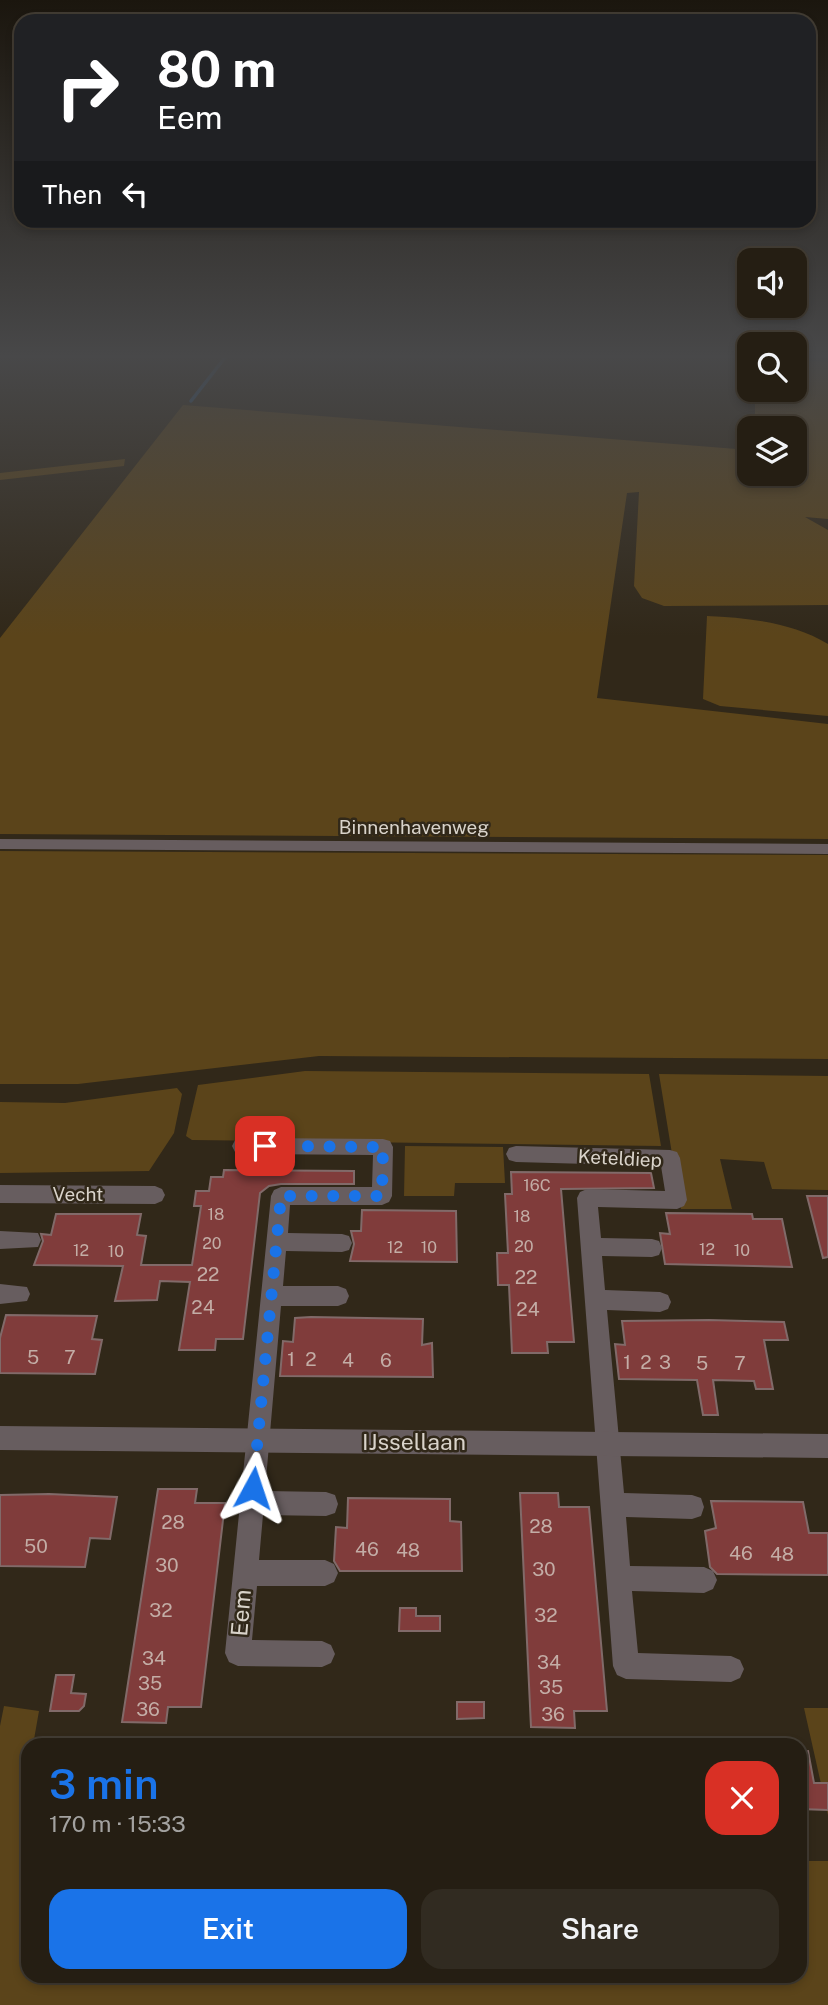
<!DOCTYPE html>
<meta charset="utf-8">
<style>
body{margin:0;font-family:"Public Sans",sans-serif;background:#312b21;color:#f1f3f6;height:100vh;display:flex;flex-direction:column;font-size:26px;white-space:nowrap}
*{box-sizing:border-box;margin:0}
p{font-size:23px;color:#a3a2a0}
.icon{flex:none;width:38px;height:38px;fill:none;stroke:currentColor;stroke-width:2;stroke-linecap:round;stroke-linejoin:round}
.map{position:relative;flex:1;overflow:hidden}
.details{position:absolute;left:21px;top:1738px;width:786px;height:245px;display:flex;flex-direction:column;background:#251e13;border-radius:21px;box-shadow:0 4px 10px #0003,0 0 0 2px #423c33}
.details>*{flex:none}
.hud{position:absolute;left:14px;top:14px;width:802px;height:214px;border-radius:21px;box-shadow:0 4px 10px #0003,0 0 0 2px #423c33;background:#202124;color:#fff;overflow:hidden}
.fabs{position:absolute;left:737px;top:248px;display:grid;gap:14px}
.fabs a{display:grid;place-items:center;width:70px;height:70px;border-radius:14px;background:#251e13;box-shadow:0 4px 10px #0003,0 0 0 2px #423c33;font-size:35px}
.pin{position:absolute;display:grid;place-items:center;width:60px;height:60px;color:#fff;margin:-30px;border-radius:14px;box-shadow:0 4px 10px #0006}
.me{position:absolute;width:77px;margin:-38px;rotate:5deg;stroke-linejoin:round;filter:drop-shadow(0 0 5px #0008)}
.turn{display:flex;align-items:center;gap:24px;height:147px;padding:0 28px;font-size:32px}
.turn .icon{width:91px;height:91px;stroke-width:2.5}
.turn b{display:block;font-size:49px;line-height:60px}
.then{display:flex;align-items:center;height:66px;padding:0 28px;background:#0003;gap:14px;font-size:26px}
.round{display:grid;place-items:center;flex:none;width:74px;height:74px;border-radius:21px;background:#312b21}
.summary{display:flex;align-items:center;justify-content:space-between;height:119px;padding:0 28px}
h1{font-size:42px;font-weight:600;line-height:52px;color:#1a73e8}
.button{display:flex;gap:14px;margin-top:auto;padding:14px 28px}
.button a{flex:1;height:80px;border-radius:21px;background:#1a73e8;color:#fff;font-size:28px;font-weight:600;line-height:80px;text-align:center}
.button a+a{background:#312b21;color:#f1f3f6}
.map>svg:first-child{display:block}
.green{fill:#5b441a}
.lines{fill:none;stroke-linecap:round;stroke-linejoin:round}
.stream{stroke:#2d5c8d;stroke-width:3.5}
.building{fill:#803c3b;stroke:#816a69;stroke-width:2}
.minor{fill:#675d5f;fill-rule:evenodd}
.tertiary{fill:#675d5f;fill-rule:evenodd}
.route{stroke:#1a73e8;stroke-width:12;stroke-dasharray:0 21.6}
.labels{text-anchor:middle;stroke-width:5;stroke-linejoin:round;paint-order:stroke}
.number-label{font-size:16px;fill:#c3ada6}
.street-label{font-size:19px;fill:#d9d3ca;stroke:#312819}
.near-number-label{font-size:19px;fill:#c3ada6}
.near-street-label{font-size:23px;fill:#d9d3ca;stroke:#312819}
</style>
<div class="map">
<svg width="828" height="2005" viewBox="0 0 828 2005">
<rect width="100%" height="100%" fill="#312819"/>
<path class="green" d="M795,360L828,362V519L805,517L828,530V605L664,606L642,598L634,586L639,492L627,493L597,698L828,724V839L0,834V638L183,405L749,450V474H794V429H755V390H794Z
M125,459L124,466L0,480V473Z
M707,616C748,618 792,622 828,644V716L720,706L703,699Z
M0,851L828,855V1059L319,1056L78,1084H0Z
M305,1071L649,1074L661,1146L192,1140L186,1136L198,1085Z
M659,1074L828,1076V1190L772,1189L764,1162L720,1159L732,1209H681Z
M177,1088L182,1094L174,1133L149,1171L0,1173V1102L65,1103Z
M405,1146L503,1147L505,1183H455L454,1196H404Z
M4,1706L39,1711L33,1745H28V1976H800V1861H828V2005H0V1726Z
M804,1708H828V1815Z
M429,1738L627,1741V1745H429Z"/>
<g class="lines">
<path class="stream" d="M191,401L227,355"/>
</g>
<path class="building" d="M224,1170L354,1171V1184H281L269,1186L260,1193L243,1339H216L215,1350H179L190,1282L160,1281L157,1300L115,1301L123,1266L34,1265L43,1241L41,1234L51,1235L56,1214H141L137,1235L146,1236L141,1265H192L201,1206H194L196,1191H209L211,1177H223Z
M511,1172L651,1173L654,1188L561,1189L574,1342H547L548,1353H512L509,1285H498L497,1253H508L505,1194H512Z
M807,1196H828V1257L823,1258Z
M362,1210L456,1211L457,1262L350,1261L354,1244L351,1231H361Z
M666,1213L752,1214L753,1219H782L792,1267L665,1264L660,1233L670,1234Z
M6,1315L97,1316L92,1339L102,1340L95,1374L0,1373V1338Z
M311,1317L423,1319L422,1345L432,1343L433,1377L280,1376L283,1341L293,1342L295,1318Z
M709,1320L784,1322L788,1340H764L773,1389H756L754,1381L713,1380L718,1415H703L697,1380L619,1379L615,1344L625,1345L622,1321Z
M158,1489H197L195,1503H225L201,1707H168L166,1723L122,1722Z
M520,1493H558L559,1507H589L607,1711H574L575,1728L531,1727Z
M49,1494L117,1497L110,1539L90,1538L85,1567L0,1566V1495Z
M348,1498L450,1499V1521L461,1522L462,1571H340L334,1561L336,1527L347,1528Z
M711,1501L803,1502L809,1533H828V1575L717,1574L710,1567L705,1531L716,1528Z
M400,1608H416V1616H440V1631H399Z
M56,1675H74L71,1693L86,1694L84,1706L79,1711H50Z
M457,1702H484V1718L457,1719Z
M808,1751L814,1783H828V1810L800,1809V1752Z"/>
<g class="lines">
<path class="minor" d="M242,1138L383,1139L390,1141L393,1147L392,1196L389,1202L382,1205H290L288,1233L342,1234L349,1236L352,1243L349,1250L342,1252L286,1251L283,1286H338L346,1289L349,1296L346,1303L338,1306H281L265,1491L326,1492L335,1495L338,1504L335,1513L326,1516L263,1515L259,1560H325L334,1564L338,1573L334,1582L325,1586H257L252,1640L322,1641L331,1645L335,1654L331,1663L322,1667L238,1666L229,1662L225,1653L271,1196L274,1190L281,1187H372L373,1155L242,1154L235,1152L232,1146L235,1140Z
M516,1146L670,1150L677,1152L680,1158L687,1200L684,1206L677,1209L598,1207L601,1238L652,1239L659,1241L662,1248L659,1255L652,1257L602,1256L605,1290L660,1292L668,1295L671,1302L668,1309L660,1312L607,1310L624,1493L692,1495L701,1498L704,1507L701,1516L692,1519L626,1517L630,1566L704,1567L713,1571L717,1580L713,1589L704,1593L632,1591L638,1653L731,1656L740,1660L744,1669L740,1678L731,1682L626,1679L617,1675L613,1666L577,1198L580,1192L587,1189L665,1191L661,1166L516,1162L509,1160L506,1154L509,1148Z
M0,1185L155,1186L162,1189L165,1195L162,1201L155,1204L0,1203Z
M0,1231L38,1233L41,1240L38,1247L0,1249Z
M0,1284L27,1287L30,1294L27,1301L0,1304Z"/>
<path class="tertiary" d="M0,839L828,844V854L0,849Z
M0,1426L828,1434V1458L0,1450Z"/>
</g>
<linearGradient id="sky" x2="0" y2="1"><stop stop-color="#1b160e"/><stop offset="0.56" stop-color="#484849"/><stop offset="1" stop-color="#484849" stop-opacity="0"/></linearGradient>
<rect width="828" height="636" fill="url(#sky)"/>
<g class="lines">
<path class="route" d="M253,1488L281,1196H382L383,1147L265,1146"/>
</g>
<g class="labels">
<g class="number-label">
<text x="537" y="1191">16C</text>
<text x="216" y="1220">18</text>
<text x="522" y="1222">18</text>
<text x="212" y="1249">20</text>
<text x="524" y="1252">20</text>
<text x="395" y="1253">12</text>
<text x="429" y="1253">10</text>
<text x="707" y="1255">12</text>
<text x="81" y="1256">12</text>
<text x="742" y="1256">10</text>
<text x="116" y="1257">10</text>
</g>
<g class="street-label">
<text x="414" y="834">Binnenhavenweg</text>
<text transform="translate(620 1158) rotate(3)" y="7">Keteldiep</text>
<text x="78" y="1201">Vecht</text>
</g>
<g class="near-number-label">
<text x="208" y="1281">22</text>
<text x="526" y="1284">22</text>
<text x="203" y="1314">24</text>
<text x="528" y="1316">24</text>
<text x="33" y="1364">5</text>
<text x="70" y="1364">7</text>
<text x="291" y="1366">1</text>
<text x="311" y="1366">2</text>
<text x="348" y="1367">4</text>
<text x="386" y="1367">6</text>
<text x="627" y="1369">1</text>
<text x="646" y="1369">2</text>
<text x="665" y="1369">3</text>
<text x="702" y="1370">5</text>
<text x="740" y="1370">7</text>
<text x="173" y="1529">28</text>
<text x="541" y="1533">28</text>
<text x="36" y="1553">50</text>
<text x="367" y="1556">46</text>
<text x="408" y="1557">48</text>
<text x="741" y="1560">46</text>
<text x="782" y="1561">48</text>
<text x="167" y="1572">30</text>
<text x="544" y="1576">30</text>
<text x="161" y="1617">32</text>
<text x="546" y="1622">32</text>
<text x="154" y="1665">34</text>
<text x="549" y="1669">34</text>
<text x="150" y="1690">35</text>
<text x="551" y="1694">35</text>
<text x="148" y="1716">36</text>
<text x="553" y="1721">36</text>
</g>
<g class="near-street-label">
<text x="414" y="1450">IJssellaan</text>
<text transform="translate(241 1613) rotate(-85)" y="8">Eem</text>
</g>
</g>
</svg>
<div class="fabs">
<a><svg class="icon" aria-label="sound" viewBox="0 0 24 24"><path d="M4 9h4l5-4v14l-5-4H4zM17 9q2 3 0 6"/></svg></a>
<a><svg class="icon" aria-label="search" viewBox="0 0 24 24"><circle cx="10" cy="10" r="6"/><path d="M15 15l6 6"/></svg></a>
<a><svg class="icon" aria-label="layers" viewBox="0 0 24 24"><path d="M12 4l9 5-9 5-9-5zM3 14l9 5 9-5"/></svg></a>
</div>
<div class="pin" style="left:265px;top:1146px;background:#d93025"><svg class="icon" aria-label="arrive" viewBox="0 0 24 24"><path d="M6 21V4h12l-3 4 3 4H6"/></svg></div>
<svg class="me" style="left:253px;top:1488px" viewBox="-20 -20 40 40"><path d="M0-17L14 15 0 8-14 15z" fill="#1a73e8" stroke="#fff" stroke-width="4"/></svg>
<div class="hud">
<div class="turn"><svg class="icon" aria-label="right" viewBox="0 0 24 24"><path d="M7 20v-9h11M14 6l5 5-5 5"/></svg><div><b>80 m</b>Eem</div></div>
<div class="then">Then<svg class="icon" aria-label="left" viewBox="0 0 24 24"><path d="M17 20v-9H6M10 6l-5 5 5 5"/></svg></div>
</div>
<section class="details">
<div class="summary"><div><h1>3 min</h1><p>170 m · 15:33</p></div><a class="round" style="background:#d93025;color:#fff"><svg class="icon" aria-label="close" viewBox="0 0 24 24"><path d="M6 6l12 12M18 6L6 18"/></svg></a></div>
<div class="button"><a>Exit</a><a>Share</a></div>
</section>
</div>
